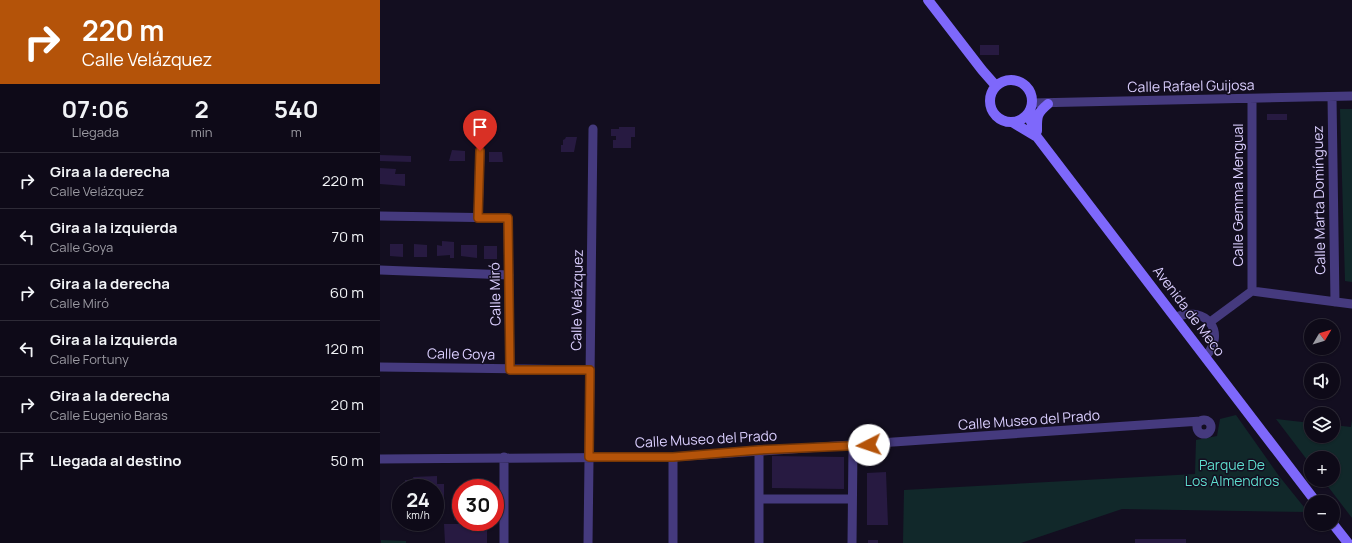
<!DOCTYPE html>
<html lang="es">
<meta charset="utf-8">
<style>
body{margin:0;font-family:Manrope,sans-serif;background:#171321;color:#f1f3f6;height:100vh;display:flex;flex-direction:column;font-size:15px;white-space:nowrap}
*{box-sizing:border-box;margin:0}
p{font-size:13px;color:#9b9aa2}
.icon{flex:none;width:22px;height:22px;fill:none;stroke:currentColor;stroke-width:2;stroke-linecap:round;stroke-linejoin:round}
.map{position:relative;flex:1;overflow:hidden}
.drawer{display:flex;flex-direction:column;background:#0e0a18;width:380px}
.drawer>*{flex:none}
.hud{background:#b45309;color:#fff;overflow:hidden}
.needle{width:26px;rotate:52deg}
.controls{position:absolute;left:924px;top:319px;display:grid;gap:8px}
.controls a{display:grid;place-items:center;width:36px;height:36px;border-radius:50%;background:#0e0a18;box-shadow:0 1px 3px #0004,0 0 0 1px #2e2b37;font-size:20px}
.speed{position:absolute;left:12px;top:479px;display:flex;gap:8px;font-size:20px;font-weight:700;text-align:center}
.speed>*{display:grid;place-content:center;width:52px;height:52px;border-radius:50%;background:#0e0a18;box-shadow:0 1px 3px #0004,0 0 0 1px #2e2b37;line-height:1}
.speed small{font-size:10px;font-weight:400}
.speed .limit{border:6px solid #d22;background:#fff;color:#111}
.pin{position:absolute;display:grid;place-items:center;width:34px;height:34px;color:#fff;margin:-41px -17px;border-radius:50% 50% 50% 0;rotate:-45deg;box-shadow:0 0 4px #0007}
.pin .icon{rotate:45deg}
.me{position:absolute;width:44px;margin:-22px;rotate:266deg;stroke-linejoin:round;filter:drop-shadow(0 0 3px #0008)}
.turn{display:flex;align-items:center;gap:14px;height:84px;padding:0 16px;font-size:18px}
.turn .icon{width:52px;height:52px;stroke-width:2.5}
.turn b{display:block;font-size:28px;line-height:34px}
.eta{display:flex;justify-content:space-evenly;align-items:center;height:68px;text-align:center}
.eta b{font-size:24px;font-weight:700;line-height:28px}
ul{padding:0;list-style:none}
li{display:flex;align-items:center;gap:12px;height:56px;padding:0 16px;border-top:1px solid #2e2b37}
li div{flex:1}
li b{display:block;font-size:15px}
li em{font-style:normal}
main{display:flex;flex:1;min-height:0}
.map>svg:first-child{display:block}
.green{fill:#11282a}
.building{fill:#271a41}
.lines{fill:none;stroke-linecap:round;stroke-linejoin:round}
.street{stroke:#453a7e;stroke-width:9}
.secondary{stroke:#7e68fb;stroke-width:10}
.route-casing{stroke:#753606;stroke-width:10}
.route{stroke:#b45309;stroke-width:7}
.labels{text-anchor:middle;stroke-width:3;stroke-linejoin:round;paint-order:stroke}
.street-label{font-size:14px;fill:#dacefe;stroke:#130e20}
.park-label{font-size:14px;fill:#5ddbcb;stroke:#130e20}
</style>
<main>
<section class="drawer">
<div class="hud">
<div class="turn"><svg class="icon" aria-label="right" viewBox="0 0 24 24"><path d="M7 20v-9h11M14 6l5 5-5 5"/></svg><div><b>220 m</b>Calle Velázquez</div></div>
</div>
<div class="eta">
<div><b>07:06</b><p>Llegada</p></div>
<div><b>2</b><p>min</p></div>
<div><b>540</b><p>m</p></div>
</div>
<ul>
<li><svg class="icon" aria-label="right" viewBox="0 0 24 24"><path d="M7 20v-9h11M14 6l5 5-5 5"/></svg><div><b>Gira a la derecha</b><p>Calle Velázquez</p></div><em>220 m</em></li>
<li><svg class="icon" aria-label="left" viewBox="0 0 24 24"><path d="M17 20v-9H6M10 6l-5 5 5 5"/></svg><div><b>Gira a la izquierda</b><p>Calle Goya</p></div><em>70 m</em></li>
<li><svg class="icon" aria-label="right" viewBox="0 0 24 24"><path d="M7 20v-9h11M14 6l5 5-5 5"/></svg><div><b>Gira a la derecha</b><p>Calle Miró</p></div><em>60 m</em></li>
<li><svg class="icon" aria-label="left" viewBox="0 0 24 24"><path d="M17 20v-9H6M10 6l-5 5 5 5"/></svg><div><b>Gira a la izquierda</b><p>Calle Fortuny</p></div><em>120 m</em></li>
<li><svg class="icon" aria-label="right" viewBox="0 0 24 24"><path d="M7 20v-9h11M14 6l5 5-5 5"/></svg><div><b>Gira a la derecha</b><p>Calle Eugenio Baras</p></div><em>20 m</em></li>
<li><svg class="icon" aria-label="arrive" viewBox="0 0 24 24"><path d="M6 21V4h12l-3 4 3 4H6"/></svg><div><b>Llegada al destino</b></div><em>50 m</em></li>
</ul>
</section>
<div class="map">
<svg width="972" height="543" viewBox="0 0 972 543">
<rect width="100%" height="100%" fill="#130e20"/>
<path class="green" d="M960,109H972V282L965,281Z
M856,415L899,476L928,512L742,509L641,543H523L524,490L815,474L816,440L837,436L840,419Z
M896,419L931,423V436H953V425L971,427L972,420V518L943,480H953V458H931V465Z
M1,540L26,541V543H1Z"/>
<path class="building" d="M600,45H619V55H600Z
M887,114H907V120H887Z
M239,127H255V137H251V148H233V140H236V136H231V129H239Z
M186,137H197L194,152H181V145H183V140L185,139Z
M72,150L85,151V161H69Z
M109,152H122L123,162H109Z
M0,155L31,156V162L0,161Z
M0,168L16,169L15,174H25V186L0,184Z
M62,241L74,242V258H70V255L57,256V245L62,246Z
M10,244H23V257L10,256Z
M34,244L47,245V257H34Z
M81,245H97V258L81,256Z
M104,246H117V259H104Z
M392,456L464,457V489L392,488Z
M506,472L508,525H487V473Z
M57,476V484H64V511L55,510V488H25V480H34L33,477Z
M97,486L108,487V488H95Z
M81,489V516L74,520V508L81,500L79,496Z
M86,522L107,525V543H65L64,524H86Z
M755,539H806V543H755Z
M488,540H498V543H488Z"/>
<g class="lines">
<path class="street" d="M952,97L955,302
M872,99V291
M652,103L972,96
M0,216L128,218L130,370
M98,218L100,151
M0,270L129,275
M796,317C826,305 847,332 826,356
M830,322L872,291L972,304
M0,367L210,370
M817 427a7 7 0 1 1 14 0a7 7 0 1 1-14 0Z
M0,459L293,457L821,421
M379,499H472
M124,543V457
M208,543L213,129
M293,543V457
M379,543V450
M472,543L473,446"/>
<path class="secondary" d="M548,0L602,70L616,86
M610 101a21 21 0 1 1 42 0a21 21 0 1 1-42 0Z
M648,114L657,137L936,502
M632,122L657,137
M657,131C657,117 656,114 668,104
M953,524L968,543"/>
</g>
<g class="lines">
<g class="route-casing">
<path id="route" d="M100,151L98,218H128L130,370H210L209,457H293L379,450L489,445"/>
</g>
<use href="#route" class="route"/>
</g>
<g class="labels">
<g class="street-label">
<text transform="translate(811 86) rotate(-1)" y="5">Calle Rafael Guijosa</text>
<text transform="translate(858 195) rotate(-90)" y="5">Calle Gemma Mengual</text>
<text transform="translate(939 200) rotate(-91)" y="5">Calle Marta Domínguez</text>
<text transform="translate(115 294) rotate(-91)" y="5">Calle Miró</text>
<text transform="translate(197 300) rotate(-89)" y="5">Calle Velázquez</text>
<text transform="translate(809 311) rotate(53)" y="5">Avenida de Meco</text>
<text transform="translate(81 354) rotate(1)" y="5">Calle Goya</text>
<text transform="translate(649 420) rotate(-4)" y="5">Calle Museo del Prado</text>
<text transform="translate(326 439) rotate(-3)" y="5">Calle Museo del Prado</text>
</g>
<g class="park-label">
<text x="852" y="470">Parque De<tspan x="852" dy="16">Los Almendros</tspan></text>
</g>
</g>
</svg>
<div class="controls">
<a><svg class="needle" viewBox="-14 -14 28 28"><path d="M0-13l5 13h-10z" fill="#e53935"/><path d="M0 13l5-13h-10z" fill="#9b9aa2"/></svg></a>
<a><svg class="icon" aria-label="sound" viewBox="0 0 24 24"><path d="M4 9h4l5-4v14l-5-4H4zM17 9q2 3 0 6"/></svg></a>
<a><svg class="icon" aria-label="layers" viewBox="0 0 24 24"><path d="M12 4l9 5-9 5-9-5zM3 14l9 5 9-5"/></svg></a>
<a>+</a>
<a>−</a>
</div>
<div class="speed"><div>24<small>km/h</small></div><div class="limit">30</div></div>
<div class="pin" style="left:100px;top:151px;background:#d93025"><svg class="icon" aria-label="arrive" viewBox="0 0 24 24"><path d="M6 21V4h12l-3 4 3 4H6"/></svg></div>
<svg class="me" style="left:489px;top:445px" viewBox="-20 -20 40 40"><circle r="19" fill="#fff"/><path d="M0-13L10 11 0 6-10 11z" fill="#b45309"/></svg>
</div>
</main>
